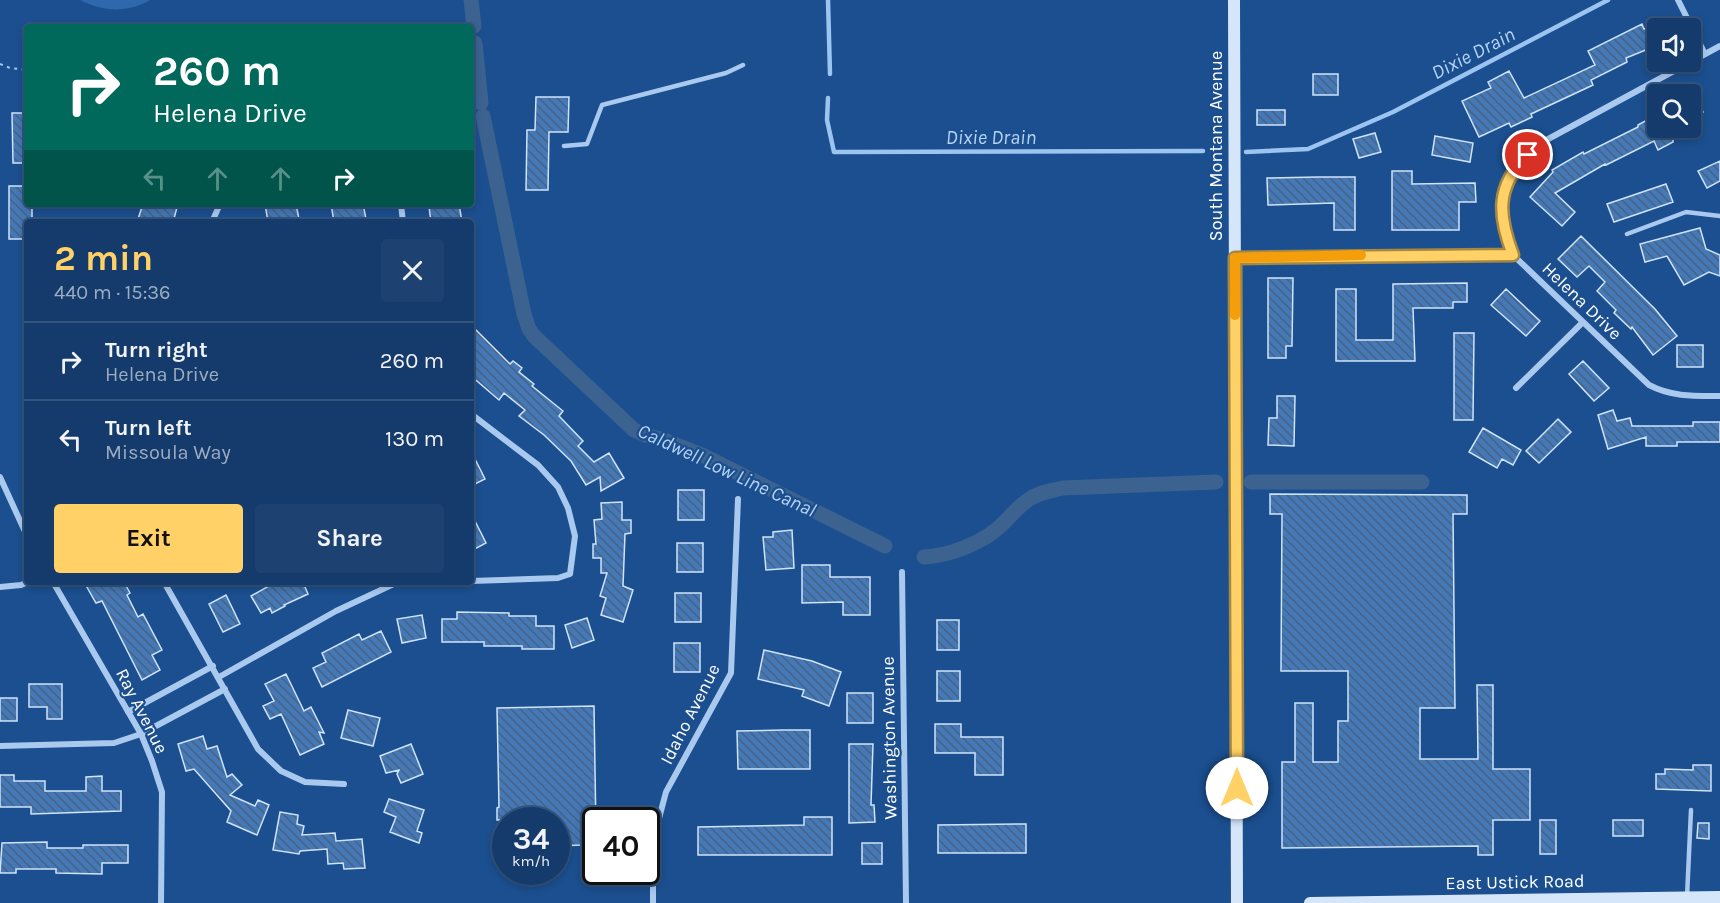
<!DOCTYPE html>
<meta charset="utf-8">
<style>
body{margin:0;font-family:Karla,sans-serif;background:#1d4271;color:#f1f3f6;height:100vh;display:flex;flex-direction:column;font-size:22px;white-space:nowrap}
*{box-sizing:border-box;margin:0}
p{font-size:20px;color:#9dadc1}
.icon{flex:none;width:33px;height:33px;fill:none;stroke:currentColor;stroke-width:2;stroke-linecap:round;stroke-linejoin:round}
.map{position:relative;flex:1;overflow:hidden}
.panel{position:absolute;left:24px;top:219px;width:450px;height:366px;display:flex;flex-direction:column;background:#143b6b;border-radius:6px;box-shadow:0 3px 9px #0003,0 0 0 2px #33557e}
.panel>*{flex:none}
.banner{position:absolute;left:24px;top:24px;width:450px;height:183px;border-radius:6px;box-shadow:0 3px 9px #0003,0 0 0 2px #33557e;background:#00695c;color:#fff;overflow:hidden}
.buttons{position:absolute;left:1647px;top:18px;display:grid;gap:12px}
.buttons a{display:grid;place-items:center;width:54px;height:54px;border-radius:6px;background:#143b6b;box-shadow:0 3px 9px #0003,0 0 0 2px #33557e;font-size:30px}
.speed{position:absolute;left:492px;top:807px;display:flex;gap:12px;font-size:30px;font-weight:700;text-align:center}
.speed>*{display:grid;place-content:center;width:78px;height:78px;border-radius:50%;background:#143b6b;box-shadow:0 3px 9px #0003,0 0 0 2px #33557e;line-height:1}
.speed small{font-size:15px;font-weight:400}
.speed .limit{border:3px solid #111;border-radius:9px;background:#fff;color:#111}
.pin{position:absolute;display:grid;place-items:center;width:51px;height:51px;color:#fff;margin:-26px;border:3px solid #fff;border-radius:50%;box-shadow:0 2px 6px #0007}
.me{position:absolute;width:66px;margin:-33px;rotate:0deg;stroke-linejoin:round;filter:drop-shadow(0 0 4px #0008)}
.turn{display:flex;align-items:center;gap:21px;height:126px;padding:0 30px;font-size:27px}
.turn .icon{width:78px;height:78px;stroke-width:2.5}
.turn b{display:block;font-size:42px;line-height:51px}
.lanes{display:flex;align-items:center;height:57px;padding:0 30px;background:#0003;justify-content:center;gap:30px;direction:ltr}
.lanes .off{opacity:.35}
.round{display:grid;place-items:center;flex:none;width:63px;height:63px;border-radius:6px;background:#1d4271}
.overview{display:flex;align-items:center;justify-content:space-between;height:102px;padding:0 30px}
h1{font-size:36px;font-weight:700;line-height:45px;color:#ffd166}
.button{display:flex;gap:12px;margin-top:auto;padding:12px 30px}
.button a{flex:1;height:69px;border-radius:6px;background:#ffd166;color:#111;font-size:24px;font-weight:700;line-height:69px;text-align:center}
.button a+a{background:#1d4271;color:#f1f3f6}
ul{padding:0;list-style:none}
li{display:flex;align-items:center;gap:18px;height:78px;padding:0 30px;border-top:2px solid #33557e}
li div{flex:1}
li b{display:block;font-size:22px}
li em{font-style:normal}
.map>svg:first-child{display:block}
.pitch{fill:#2e69ad}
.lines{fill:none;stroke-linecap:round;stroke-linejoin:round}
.stream{stroke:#9cc4f0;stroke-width:4.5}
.canal{stroke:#3c6290;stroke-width:15}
.building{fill:url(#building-back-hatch);stroke:#cfe3fa;stroke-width:1.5}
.path{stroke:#a9c9ee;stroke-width:2;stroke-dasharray:3 4.5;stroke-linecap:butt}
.lane{stroke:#a9c9ee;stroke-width:4.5}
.street{stroke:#a9c9ee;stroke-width:6}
.secondary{stroke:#d6e6fa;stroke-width:12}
.route-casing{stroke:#a68842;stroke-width:15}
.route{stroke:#ffd166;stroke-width:10}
.slow{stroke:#f59e0b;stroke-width:10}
.labels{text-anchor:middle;stroke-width:4.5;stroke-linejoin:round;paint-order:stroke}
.street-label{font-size:18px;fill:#fff;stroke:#1b4f8f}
.water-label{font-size:20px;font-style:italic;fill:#b5d3f5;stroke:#1b4f8f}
</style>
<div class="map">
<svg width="1720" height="903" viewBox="0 0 1720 903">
<defs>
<pattern id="building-back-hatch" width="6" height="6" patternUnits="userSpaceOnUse" patternTransform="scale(1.5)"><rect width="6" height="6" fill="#4478b7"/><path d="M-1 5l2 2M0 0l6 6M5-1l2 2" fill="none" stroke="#486282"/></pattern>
</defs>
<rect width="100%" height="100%" fill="#1b4f8f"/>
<path class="pitch" d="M80,0H150C128,13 103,12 80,0Z"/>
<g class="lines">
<path class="stream" d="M828,0L830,74
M828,98L827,120L834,152L1203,151
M1246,152L1308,149L1393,112L1608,0"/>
<path class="canal" d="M471,0L474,26
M475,43L481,103
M483,116L524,314L529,329L534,336L634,430L645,435L664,440L704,456L885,546
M1251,482H1422
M924,557C948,556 979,544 997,529C1008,520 1016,508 1028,500C1038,492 1051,491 1063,488L1216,482"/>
</g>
<path class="building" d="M1642,24L1644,29L1658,24V45L1626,58L1627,62L1591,80L1593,85L1531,114L1532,117L1511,127L1509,123L1479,137L1462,101L1491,88L1488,82L1509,71L1524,98L1595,65L1588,51Z
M1313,74H1338V95H1313Z
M1690,89L1703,112L1690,119Z
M536,97H569L568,132H549L548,190H526L527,130H535Z
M1257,110H1285V125H1257Z
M12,113H27V163H13Z
M1658,114V128H1668L1673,137V142L1658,150L1654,141L1606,165L1605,164L1555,193L1575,212L1562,226L1530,197L1553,172L1552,170L1583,152L1584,154L1638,127V125Z
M1375,133L1381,152L1359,158L1353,139Z
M1435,136L1473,143L1470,162L1432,155Z
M1720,161V181L1707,188L1698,171Z
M1392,171H1412V184L1475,183L1476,202H1459V230H1392Z
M1318,177H1355V230H1334V203L1268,205L1267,178Z
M1666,184L1673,202L1614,222L1607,204Z
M9,186H27V204H32V222H27V239H9Z
M143,204H178L173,222H137Z
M265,204H296L299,219L268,222Z
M331,204H353V206L363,204L366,219L334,222Z
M448,204H459L462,222H431L429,207Z
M1700,228L1706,249L1720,255V276L1709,272L1684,285L1667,256L1645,262L1640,244Z
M1581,236L1655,309L1677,336L1653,355L1632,327L1631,329L1614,313L1616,310L1597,291L1605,282L1589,266L1577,277L1558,259Z
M1268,278H1293L1292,346H1286V358H1268Z
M1467,283V302H1453V308H1413L1415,361H1336V289H1356V340H1393V284Z
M1506,289L1540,321L1526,336L1491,305Z
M471,325L510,364L513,361L522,368L519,372L534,384L532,386L563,411L559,416L583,441L578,446L594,462L609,453L624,478L601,491L600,477L586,485L571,461L544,435L519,416L525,410L504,393L499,400L471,376Z
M1454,333H1474L1473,420H1454Z
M1677,345H1703V367H1677Z
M1583,361L1609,388L1594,401L1569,374Z
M1277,396H1295L1294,446L1268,445L1269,418H1277Z
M1613,410L1617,421L1630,418L1632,426H1693V422H1720V442H1677V446H1646V437L1608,449L1598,415Z
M1558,419L1571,432L1539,463L1526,451Z
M1483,428L1521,450L1513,465L1502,459L1497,468L1469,452Z
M471,451L485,479L471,486Z
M678,490H704V520H678Z
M1270,494L1467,495V514H1453L1455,708H1420V759H1478L1477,685H1493V769H1530V820H1493V855H1478V846L1282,848V762H1295V703H1313V762H1338V721H1348V671H1281L1282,514H1270Z
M622,502V520H631V533L625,534L623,586L633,590L623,622L601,615L606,598L600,596L607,573H601V558H593V544H596L594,520L602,519L601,503Z
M471,513L486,543L471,551Z
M792,530L794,568L766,570L763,537H773V532Z
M677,543H703V572H677Z
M802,565H830V577H870V615H843V602L802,603Z
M84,582H124L130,593L127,595L138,617L143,614L162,650L152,655L160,670L142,680L102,601L96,603Z
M276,582H303L308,594L284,605L285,606L272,613L270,608L261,613L251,596Z
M675,593H701V622H675Z
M226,595L240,624L223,632L209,604Z
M457,612L509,613V616H536V626H554V649H522V646H484V642H442V619H457Z
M422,615L426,638L402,643L397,619Z
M587,618L594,640L572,648L565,625Z
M937,620H959V650H937Z
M381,631L391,652L322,687L313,668L326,662L322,653L359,634L362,640Z
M674,643H700V672H674Z
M764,650L812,661L841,672L829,706L802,696L804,690L758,679Z
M937,671H960V701H937Z
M286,674L304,711L311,707L324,733L319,732L324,744L300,755L281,714L270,719L263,706L274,701L265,684Z
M29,684H62V719H47V707H29Z
M847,693H873V723H847Z
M0,698H17V721H0Z
M594,706L596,832H582V845L556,846V820H497V808L499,807L497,708Z
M348,710L380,718L373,746L341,738Z
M935,724H961V737H1003V775H975V753H935Z
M783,730H810V769H738L737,731Z
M203,736L207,749L217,746L227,777L232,774L242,785L230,795L255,806L258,800L269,805L257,835L227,822L231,811L194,769L186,771L178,744Z
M411,744L423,774L401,783L397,774L399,770L386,773L380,756Z
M849,744H873L871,805H874L875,822L849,823Z
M1693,765H1711V791L1656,789V774H1665V769L1693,770Z
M0,775H14V781H45V791H86V777L102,776V791H121V811L31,814V807H0Z
M389,799L424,810L417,831L422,833L419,843L390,832L396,817L384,812Z
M280,812L298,815L297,824L304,826L302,835L335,833L336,841L362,839L365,868L344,869L343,863L328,864L327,849L300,851L299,854L273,850Z
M804,817H832V855H698V827L804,825Z
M1540,820H1556V854H1540Z
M1613,820H1643V836H1613Z
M1698,823H1709V839L1697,838Z
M1026,824V853H938V825Z
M47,842V848H83V845H128V863H102V874L56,873V869H16V873H0L2,843Z
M862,843H882V864H862Z"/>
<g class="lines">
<path class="path" d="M0,64L10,68L27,70"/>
<path class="lane" d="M564,146L587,144L602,105L726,73L743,65
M1627,234L1686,212L1720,216
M1687,897L1691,810"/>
<path class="street" d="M1678,0L1705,54
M401,204L403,222
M212,222L220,204
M1513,255C1504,233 1498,209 1505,185C1510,168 1527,156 1539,144L1720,46
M1235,258L1513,255L1649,385C1672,397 1694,396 1720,396
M1516,388L1582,323
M471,414L538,465L558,487L568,508L575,536L570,574L558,578L471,581
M0,477L27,536
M902,572L906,903
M53,582L141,734L152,761L162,792L161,903
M164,582L258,749L281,771L305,782L344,784
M0,587L21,585L28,582
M219,677L336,611L398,582
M128,712L213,666
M0,746L114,743L141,734L225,689
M653,903V841L666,792L731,673L738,499"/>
<path class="secondary" d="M1234,0L1237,903
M1310,903L1720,897"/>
</g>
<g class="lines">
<g class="route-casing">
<path id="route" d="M1237,788L1235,258L1513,255C1498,216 1495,186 1528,155"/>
</g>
<use href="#route" class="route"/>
<path class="slow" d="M1235,315V258L1361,255"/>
</g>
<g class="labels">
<g class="street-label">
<text transform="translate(1216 146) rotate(-90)" y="6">South Montana Avenue</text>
<text transform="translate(1582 301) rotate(44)" y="6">Helena Drive</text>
<text transform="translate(142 711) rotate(63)" y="6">Ray Avenue</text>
<text transform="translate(690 714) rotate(-63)" y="6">Idaho Avenue</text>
<text transform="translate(889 738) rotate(-91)" y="6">Washington Avenue</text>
<text transform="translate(1515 882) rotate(-1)" y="6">East Ustick Road</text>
</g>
<g class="water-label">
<text transform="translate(1473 53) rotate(-27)" y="7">Dixie Drain</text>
<text x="991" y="144">Dixie Drain</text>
<text transform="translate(727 470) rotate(25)" y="7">Caldwell Low Line Canal</text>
</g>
</g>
</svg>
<div class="buttons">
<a><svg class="icon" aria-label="sound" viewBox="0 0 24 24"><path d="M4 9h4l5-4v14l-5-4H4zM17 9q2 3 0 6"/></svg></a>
<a><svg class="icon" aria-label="search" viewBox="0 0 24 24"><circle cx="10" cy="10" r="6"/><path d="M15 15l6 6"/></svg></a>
</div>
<div class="speed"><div>34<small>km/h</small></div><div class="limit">40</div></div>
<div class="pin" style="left:1528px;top:155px;background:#d93025"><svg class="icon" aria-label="arrive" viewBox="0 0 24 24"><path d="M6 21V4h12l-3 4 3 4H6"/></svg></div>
<svg class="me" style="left:1237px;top:788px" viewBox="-20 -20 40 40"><circle r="19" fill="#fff"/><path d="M0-13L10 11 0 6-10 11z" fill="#ffd166"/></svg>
<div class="banner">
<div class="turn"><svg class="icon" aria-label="right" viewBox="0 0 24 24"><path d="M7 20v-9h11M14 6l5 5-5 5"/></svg><div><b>260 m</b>Helena Drive</div></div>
<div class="lanes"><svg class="icon off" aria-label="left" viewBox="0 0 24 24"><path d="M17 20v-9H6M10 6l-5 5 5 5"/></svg><svg class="icon off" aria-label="ahead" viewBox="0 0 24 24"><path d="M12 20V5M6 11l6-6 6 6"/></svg><svg class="icon off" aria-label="ahead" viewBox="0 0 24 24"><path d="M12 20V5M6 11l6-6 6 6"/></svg><svg class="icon" aria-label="right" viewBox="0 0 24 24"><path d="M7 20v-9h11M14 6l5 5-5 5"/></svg></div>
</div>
<section class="panel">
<div class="overview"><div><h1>2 min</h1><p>440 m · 15:36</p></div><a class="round"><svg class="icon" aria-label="close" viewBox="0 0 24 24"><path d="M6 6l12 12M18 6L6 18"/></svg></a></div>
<ul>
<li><svg class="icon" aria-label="right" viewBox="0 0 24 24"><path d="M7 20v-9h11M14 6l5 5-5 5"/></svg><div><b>Turn right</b><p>Helena Drive</p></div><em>260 m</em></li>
<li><svg class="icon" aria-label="left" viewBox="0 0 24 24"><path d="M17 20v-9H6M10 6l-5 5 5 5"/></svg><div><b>Turn left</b><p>Missoula Way</p></div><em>130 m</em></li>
</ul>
<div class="button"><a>Exit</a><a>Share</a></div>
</section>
</div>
